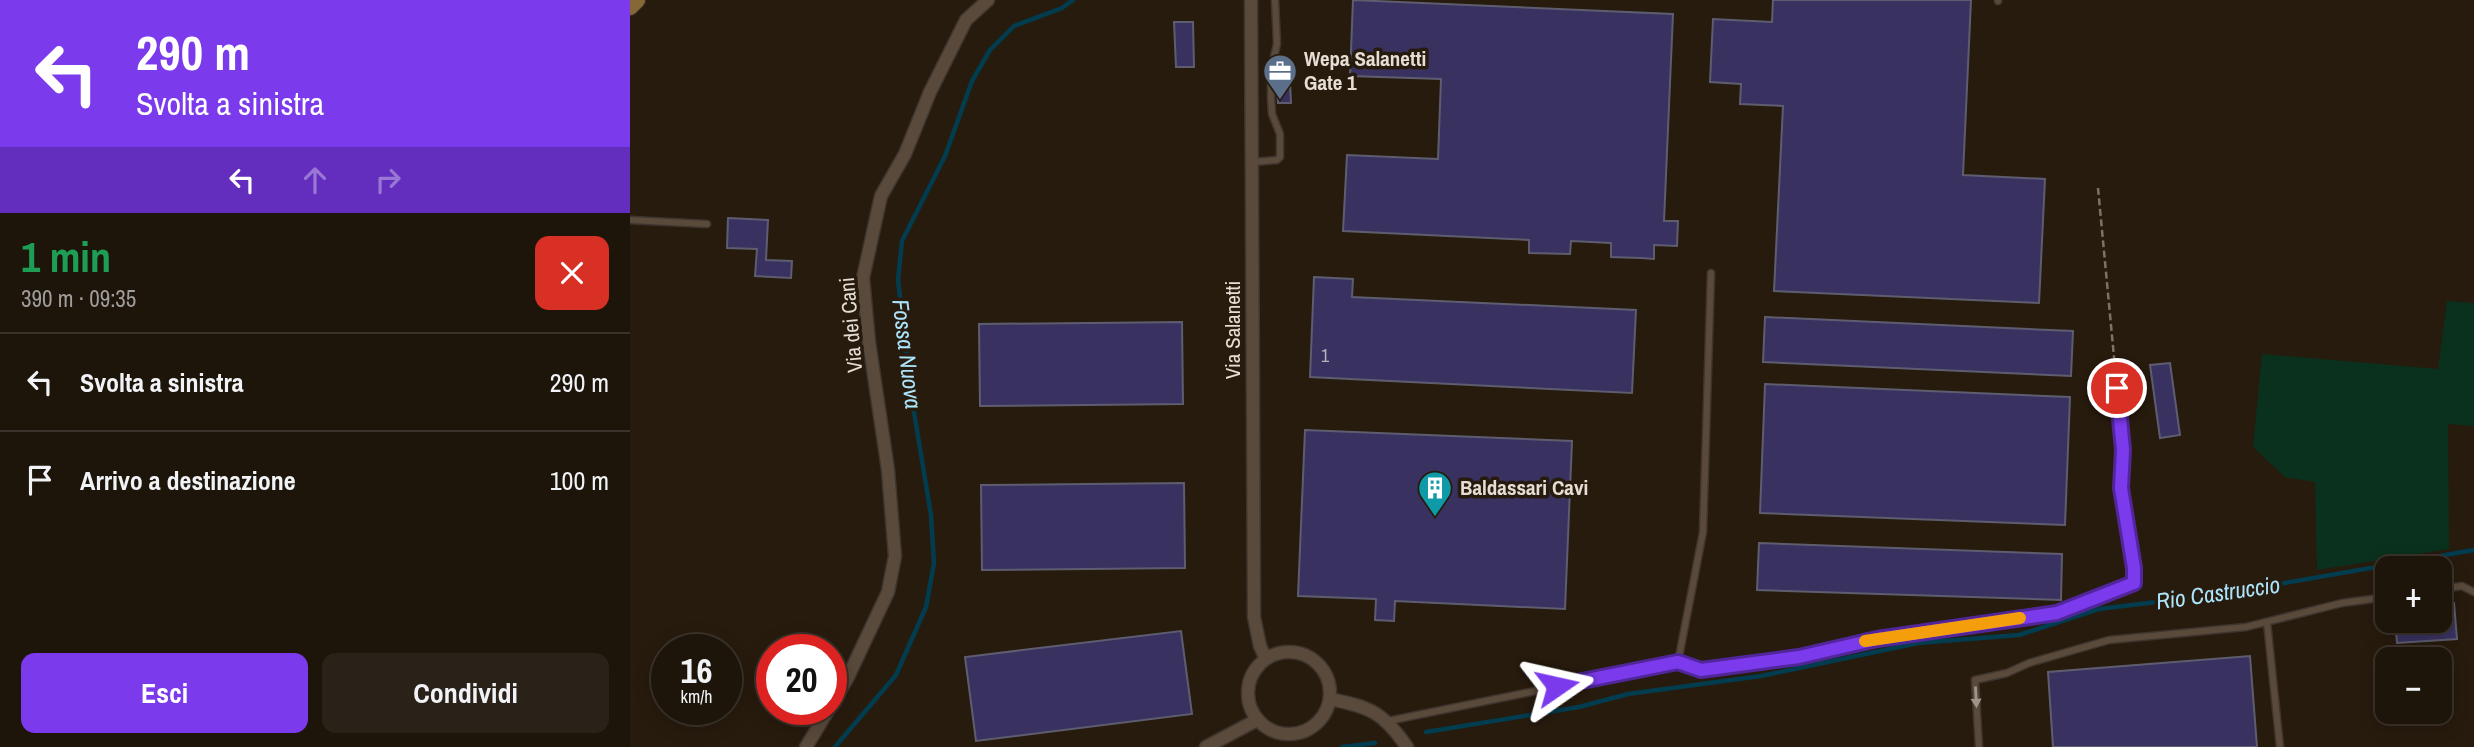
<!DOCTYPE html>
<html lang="it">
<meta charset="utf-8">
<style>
body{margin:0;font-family:"Archivo Narrow",sans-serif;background:#2a2118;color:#f1f3f6;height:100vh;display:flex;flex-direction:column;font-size:26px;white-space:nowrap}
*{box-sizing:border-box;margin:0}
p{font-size:23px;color:#a09e9c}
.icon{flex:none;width:38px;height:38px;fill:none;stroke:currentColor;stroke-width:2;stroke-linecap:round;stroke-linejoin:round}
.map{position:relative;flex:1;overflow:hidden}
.details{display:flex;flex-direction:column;background:#1d140a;width:630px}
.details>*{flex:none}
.hud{background:#7c3aed;color:#fff;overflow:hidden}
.tools{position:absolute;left:1745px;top:556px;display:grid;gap:14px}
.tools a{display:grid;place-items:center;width:77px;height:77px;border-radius:14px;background:#1d140a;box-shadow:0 4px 18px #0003,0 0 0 2px #3b332b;font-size:35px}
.speed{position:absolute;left:21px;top:634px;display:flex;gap:14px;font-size:35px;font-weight:700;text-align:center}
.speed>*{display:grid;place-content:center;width:91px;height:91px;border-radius:50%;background:#1d140a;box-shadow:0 4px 18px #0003,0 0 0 2px #3b332b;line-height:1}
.speed small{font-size:18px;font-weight:400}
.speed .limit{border:10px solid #d22;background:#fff;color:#111}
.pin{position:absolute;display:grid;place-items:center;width:60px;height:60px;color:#fff;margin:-30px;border:4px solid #fff;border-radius:50%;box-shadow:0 2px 7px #0007}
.me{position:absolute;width:77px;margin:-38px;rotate:79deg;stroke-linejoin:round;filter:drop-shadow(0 0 5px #0008)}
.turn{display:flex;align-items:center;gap:24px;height:147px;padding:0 21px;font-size:32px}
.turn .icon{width:91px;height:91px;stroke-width:2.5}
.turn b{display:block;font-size:49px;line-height:60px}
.lanes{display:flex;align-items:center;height:66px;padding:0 21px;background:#0003;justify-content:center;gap:35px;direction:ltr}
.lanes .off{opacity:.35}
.round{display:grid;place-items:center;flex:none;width:74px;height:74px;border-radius:14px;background:#2a2118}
.summary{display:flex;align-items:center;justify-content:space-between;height:119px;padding:0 21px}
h1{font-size:42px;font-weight:700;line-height:52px;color:#1e9e55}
.cta{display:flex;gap:14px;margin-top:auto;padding:14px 21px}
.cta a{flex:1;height:80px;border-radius:14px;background:#7c3aed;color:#fff;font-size:28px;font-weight:700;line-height:80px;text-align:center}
.cta a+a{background:#2a2118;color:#f1f3f6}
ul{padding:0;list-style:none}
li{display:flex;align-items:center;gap:21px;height:98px;padding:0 21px;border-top:2px solid #3b332b}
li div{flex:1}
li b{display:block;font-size:26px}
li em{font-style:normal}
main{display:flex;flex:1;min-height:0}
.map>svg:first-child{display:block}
.green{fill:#0a311e}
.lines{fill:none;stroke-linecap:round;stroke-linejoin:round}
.stream{stroke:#013d4f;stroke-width:4.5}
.building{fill:#393261;stroke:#5e5d70;stroke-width:2}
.service-casing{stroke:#3f352f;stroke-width:9}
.minor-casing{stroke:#3f352f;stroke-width:15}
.secondary-casing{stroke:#3f352f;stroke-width:18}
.path{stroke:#7d7266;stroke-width:2.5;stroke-dasharray:7 3.5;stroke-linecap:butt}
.service{stroke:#594a3b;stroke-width:6}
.minor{stroke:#594a3b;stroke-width:12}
.secondary{stroke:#866837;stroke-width:16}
.oneway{fill:#a09488}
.route-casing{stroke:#51269a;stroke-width:18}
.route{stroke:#7c3aed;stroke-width:12}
.slow{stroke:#f59e0b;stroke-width:12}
.labels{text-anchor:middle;stroke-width:7;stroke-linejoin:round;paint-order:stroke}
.number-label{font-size:18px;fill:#bbb2b7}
.poi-label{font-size:21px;font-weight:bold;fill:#e6ddd4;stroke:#271b0d;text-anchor:start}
.street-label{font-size:21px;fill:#e6ddd4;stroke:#271b0d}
.water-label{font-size:23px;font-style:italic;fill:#ace4fb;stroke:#271b0d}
</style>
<main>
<section class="details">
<div class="hud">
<div class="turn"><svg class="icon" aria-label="left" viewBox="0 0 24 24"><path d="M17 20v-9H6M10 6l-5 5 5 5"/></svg><div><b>290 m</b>Svolta a sinistra</div></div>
<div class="lanes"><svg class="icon" aria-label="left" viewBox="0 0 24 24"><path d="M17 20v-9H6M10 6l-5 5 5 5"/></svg><svg class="icon off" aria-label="ahead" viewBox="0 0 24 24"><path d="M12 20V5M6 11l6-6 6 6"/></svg><svg class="icon off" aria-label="right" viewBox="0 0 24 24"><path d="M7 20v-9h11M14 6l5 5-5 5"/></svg></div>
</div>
<div class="summary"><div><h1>1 min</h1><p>390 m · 09:35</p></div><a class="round" style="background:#d93025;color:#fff"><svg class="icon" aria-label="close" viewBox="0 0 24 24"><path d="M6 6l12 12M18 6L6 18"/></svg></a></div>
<ul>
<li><svg class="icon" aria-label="left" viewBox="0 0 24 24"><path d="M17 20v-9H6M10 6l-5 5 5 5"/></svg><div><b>Svolta a sinistra</b></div><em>290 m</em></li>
<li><svg class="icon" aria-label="arrive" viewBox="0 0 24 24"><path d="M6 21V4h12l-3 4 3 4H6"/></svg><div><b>Arrivo a destinazione</b></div><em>100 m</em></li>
</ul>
<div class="cta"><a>Esci</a><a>Condividi</a></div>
</section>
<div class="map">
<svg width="1844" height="747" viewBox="0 0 1844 747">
<rect width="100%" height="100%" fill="#271b0d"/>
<path class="green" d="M1817,301L1844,303V426L1818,424L1819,549L1687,570L1685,482L1655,477L1623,447L1632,354L1808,369Z"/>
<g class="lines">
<path class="stream" d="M796,732L949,707L998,694L1131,676L1288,643L1389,635L1469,609L1592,594L1844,550
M205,747L266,675L296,607L304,563L301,515L282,400L268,280L272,241L315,156L342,81L360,50L384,26L432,8L443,0
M712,747L745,743"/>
</g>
<path class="building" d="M723,0L1043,14L1034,221H1048L1047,246L1024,245V259L1011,258L981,257V243L941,241L940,254L899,253V240L713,231L717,155L808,159L811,79L720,76Z
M1143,0H1341L1333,175L1415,179L1409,303L1144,291L1153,106L1110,104L1111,84L1080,82L1083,19L1142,22Z
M544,22H563L564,67H546Z
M647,82H660L661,103H648Z
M98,218L138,220L136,260L162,261L161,278L125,276L127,249L97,248Z
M684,277L723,279L722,297L1006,310L1002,393L680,377Z
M1135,317L1443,331L1441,376L1133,362Z
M552,322L553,404L350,406L349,324Z
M1540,363L1550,435L1530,438L1520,365Z
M1135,384L1440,397L1435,525L1130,513Z
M675,430L942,441L935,609L765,601L764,621L745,620L746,599L668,596Z
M554,483L555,568L352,570L351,485Z
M1129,543L1432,554L1431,600L1127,590Z
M1824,603L1827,639L1767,643L1765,621H1810V604Z
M551,631L562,714L346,741L335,657Z
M1620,656L1627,747H1423L1418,672Z"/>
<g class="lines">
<g class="service-casing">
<path id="service" d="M1368,1V0
M622,162L647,160L650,157V134L642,114L641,98V70L647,44L645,0
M0,220L77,224
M1810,589L1832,586L1844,592
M1637,622L1650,747
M1048,662L1071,670L1169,657L1247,639L1427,613L1504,583V568L1491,488L1493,450L1487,388
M758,721L1048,662L1073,532L1081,273
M1349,747L1345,680L1377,673L1399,663L1479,640L1616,627L1712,603L1757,597"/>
</g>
<g class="minor-casing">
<path id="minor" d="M621,0L624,617L630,646L636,659
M618 693a41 41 0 1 1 82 0a41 41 0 1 1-82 0Z
M700,699C740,707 753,712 777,747
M201,705L217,679L258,592L265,556L258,470L239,342L233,278L251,196L275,154L300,92L336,20L358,0
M176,747L199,709
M576,747L627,720"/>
</g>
<g class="secondary-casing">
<path id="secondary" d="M0,7L7,0"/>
</g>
<path class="path" d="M1468,188L1486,378"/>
<use href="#service" class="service"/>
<use href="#minor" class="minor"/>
<use href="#secondary" class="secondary"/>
</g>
<defs><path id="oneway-solid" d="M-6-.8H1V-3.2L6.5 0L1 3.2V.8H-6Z" transform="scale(1.75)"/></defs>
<use class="oneway" href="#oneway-solid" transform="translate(1346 697) rotate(87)"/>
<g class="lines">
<g class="route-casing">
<path id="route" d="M927,686L1048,662L1071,670L1169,657L1247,639L1427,613L1504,583V568L1491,488L1493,450L1487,388"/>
</g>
<use href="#route" class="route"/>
<path class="slow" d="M1235,641L1390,618"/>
</g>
<defs>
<g id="office-pin" transform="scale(1.75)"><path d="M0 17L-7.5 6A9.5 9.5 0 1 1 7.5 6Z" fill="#5c6f8a" stroke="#271b0d"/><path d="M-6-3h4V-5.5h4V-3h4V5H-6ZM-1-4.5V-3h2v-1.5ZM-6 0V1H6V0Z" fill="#fff"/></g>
<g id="building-pin" transform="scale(1.75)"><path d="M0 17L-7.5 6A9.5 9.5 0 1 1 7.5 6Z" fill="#0f9aa8" stroke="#271b0d"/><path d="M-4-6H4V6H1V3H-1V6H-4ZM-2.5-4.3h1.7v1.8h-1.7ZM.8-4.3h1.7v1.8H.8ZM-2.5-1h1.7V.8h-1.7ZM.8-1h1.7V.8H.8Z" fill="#fff"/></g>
</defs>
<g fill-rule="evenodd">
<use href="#office-pin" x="650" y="71"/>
<use href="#building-pin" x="805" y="488"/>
</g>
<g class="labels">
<g class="number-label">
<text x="695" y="362">1</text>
</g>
<g class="poi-label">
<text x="674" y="66">Wepa Salanetti<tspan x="674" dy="24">Gate 1</tspan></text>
<text x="830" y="495">Baldassari Cavi</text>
</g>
<g class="street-label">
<text transform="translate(221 325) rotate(-95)" y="7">Via dei Cani</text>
<text transform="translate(603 330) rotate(-90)" y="7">Via Salanetti</text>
</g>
<g class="water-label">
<text transform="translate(277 354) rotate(83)" y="8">Fossa Nuova</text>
<text transform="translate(1588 593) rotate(-8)" y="8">Rio Castruccio</text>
</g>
</g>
</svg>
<div class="tools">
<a>+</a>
<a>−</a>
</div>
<div class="speed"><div>16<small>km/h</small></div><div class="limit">20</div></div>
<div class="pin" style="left:1487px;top:388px;background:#d93025"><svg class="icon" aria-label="arrive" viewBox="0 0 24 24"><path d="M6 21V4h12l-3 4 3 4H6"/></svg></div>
<svg class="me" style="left:927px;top:686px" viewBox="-20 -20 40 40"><path d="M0-17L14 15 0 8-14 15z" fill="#7c3aed" stroke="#fff" stroke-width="4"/></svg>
</div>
</main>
